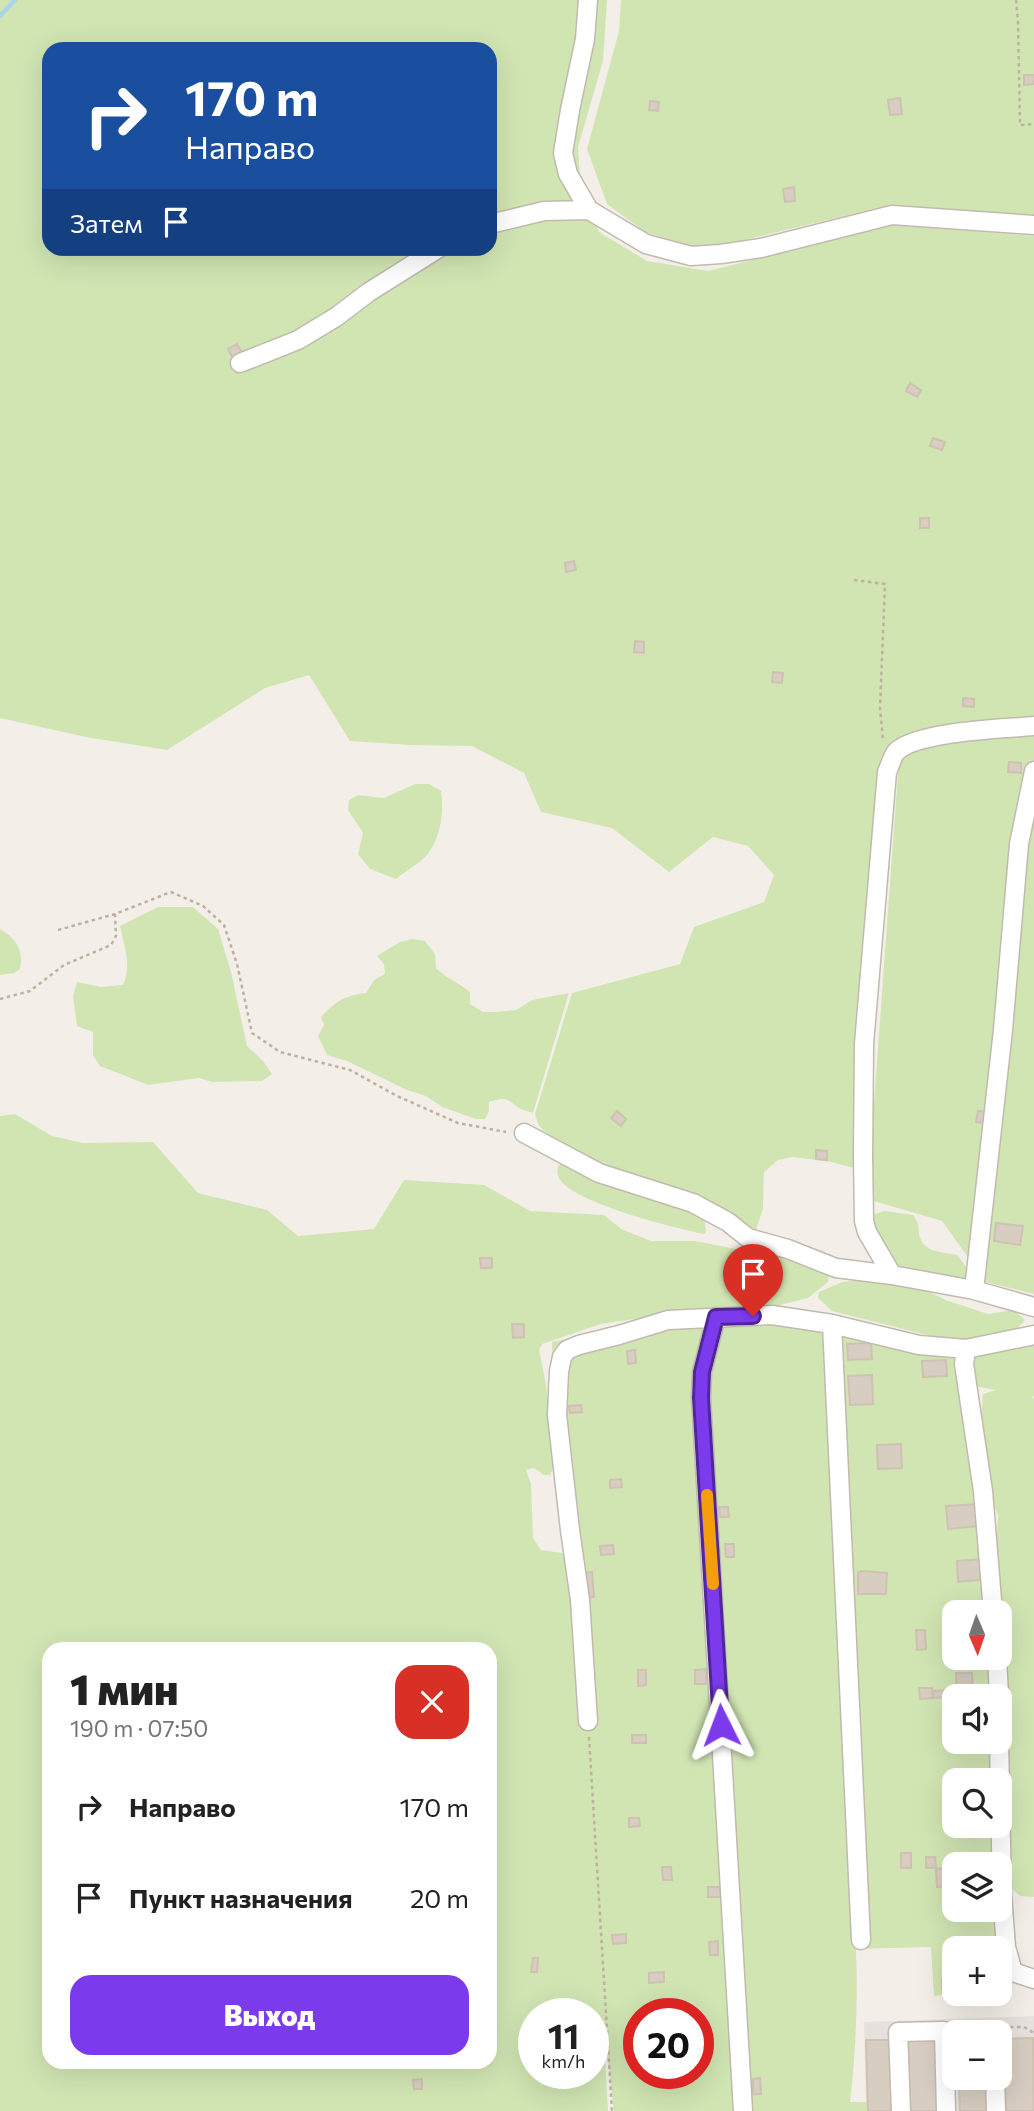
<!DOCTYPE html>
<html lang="ru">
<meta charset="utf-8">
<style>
body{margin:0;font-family:Commissioner,sans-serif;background:#f6f6f6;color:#222;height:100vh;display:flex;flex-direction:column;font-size:26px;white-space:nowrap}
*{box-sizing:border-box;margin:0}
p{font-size:23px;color:#767676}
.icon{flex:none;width:38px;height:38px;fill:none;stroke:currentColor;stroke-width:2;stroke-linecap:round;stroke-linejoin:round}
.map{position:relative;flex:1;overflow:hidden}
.details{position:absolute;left:42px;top:1642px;width:455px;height:427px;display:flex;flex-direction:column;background:#fff;border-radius:21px;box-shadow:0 7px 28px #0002}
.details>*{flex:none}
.hud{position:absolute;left:42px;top:42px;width:455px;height:214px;border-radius:21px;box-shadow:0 7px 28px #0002;background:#1a4fa0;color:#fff;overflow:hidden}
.needle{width:46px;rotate:178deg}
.fabs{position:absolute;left:942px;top:1600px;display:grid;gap:14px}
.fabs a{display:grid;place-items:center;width:70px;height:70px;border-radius:14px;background:#fff;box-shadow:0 7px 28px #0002;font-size:35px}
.speed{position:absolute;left:518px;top:1998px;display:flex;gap:14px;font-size:35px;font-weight:700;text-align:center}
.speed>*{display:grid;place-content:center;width:91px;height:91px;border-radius:50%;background:#fff;box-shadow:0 7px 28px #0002;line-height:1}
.speed small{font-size:18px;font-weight:400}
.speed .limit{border:10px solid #d22;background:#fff;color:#111}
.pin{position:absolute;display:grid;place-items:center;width:60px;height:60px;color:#fff;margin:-72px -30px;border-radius:50% 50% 50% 0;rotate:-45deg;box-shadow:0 0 7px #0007}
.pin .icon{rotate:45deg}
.me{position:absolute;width:77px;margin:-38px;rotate:357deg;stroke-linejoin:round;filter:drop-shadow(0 0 5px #0008)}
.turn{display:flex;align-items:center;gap:24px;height:147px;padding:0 28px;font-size:32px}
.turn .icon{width:91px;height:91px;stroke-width:2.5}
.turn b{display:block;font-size:49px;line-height:60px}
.then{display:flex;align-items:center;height:66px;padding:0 28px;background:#0003;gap:14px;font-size:26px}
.round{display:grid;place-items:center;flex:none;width:74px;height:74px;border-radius:21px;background:#f6f6f6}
.summary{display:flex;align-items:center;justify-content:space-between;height:119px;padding:0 28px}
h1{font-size:42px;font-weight:800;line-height:52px}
.cta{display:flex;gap:14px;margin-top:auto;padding:14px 28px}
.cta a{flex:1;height:80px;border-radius:21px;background:#7c3aed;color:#fff;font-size:28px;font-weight:800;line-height:80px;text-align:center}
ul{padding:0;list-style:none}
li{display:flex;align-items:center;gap:21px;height:91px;padding:0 28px}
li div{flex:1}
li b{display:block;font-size:26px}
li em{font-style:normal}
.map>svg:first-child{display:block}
.industrial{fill:#e6e1dd;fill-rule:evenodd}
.green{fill:#d1e5b3;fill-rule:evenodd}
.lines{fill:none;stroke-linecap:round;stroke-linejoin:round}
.stream{stroke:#a8d4ec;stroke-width:4.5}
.building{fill:#d7cdc1;stroke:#cfc2b2;stroke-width:2}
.minor-casing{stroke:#c1baae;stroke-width:21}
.path{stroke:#bfb19d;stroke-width:2.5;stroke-dasharray:3.5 3.5;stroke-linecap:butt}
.minor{stroke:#fff;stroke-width:18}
.route-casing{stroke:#51269a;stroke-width:18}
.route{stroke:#7c3aed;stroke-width:12}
.slow{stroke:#f59e0b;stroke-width:12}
</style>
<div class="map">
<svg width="1034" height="2111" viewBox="0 0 1034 2111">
<rect width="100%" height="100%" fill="#f3efe8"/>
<path class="industrial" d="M1034,2016V2111H866L864,2022ZM954,2032H999V2077H954Z"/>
<path class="green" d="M0,0H607L603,61L578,147L580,177L599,232L647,261L708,271L894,225L1034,236V1294L986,1282L942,1221L867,1199L900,746L891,747L858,1167L854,1168L831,1162L793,1157L778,1160L764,1172L763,1208L756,1230L751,1232L602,1169L544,1131L538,1124L535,1114L572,993L680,964L694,927L764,902L774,875L748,846L713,837L669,872L612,828L541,812L524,773L472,746L411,745L350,741L309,675L265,688L167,750L86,737L0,718ZM49,49H490V248H49Z
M621,0H1034V215L886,206L732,243L691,246L645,232L607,204L587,149L619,31Z
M415,784H429L441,791C444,812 441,838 427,855C419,864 405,871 396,879L370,869L358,854L363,833L348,810L349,800L358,795L384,798Z
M158,907H193L218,929L231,972L247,1046L263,1061L272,1074L262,1081L212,1082L199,1078L148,1085L100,1066L93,1055V1032L77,1026L73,996L77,982L101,987L123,985C132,966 124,945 120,926Z
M0,929C16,938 24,951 20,969L14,973L0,975Z
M412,939L425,941L435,954L436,968C446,978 459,983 470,992V1004L483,1012H496L516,1010L532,1000L569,993L533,1113C528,1111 521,1110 516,1106C505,1097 505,1097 489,1102V1111L485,1119H476L442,1107L426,1096L407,1090L347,1061L327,1055L318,1036L324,1025L321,1017C336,1001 343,996 366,993L374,980L385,974L384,964L377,956L400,942Z
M15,1114L52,1136L83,1143L153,1142L198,1193L267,1210L298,1236L374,1229L404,1180L484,1185L530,1211L604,1215L621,1229L651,1241H695L762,1254L797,1259L829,1275L828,1282L808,1298L763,1309L648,1317L601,1324L542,1344L539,1350L546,1384L555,1464L550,1475H544L534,1468L526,1470L531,1484L533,1538L541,1550L562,1553L564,1557L555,1447L552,1342L664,1318L767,1311L959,1345L1034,1337V1396L1032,1397L1034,1399V1897L1020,1896L1004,1881L1002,1774L1009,1654L999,1628V1612L990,1559L996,1544L998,1515L985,1484L981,1423L983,1394L996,1390L974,1386L988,1612H954V1657H990L991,1696H954V1741H992L993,1780H954V1825H994L995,1864H954V1909H996L997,1948H954V1993H956L934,1996L931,1947L856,1949C858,2000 856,2052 850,2102H867V2111H614L603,2024L608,2111H0V1116ZM49,1648H490V2062H49ZM534,2014H593V2074H534ZM639,2014H698V2074H639Z
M564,1162L704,1216L706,1232L704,1234C674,1228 579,1204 561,1181C557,1176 557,1172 558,1166Z
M885,1211L913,1215C922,1228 917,1228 920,1238C926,1253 944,1252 957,1255L967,1268L971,1279L967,1283L899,1269L892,1262L870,1220L874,1214Z
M881,1278L917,1286L946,1300L988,1314L1014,1310L1025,1320L1014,1332L951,1341L832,1311L818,1298L819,1292L842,1282Z"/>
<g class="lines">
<path class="stream" d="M0,16L15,0"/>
</g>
<path class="building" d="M1024,75H1034V84L1024,85Z
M900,98L902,114L890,115L888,100Z
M650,101L659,102L658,111L649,110Z
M794,187L795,201L785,202L783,189Z
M237,344L243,354L233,359L228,349Z
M910,383L921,390L917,397L906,391Z
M933,438L945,442L942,450L930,446Z
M920,518H929V528H920Z
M574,561L576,570L566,572L565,563Z
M635,641L644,642V653L634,652Z
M773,672L783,673L782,683L772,682Z
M963,698L974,699V707L963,706Z
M1009,762L1021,763V773L1008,772Z
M617,1111L626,1119L621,1126L611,1118Z
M978,1111L987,1112L986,1123L976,1122Z
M816,1150L827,1151V1160L816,1159Z
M996,1223L1023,1226L1020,1245L994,1241Z
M480,1258H492V1268H481Z
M512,1324H524V1337L513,1338Z
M871,1343L872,1359L848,1360L847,1344Z
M635,1350L636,1363L628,1364L627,1351Z
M946,1360L947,1376L923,1377L922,1361Z
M872,1375L873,1404L850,1405L848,1376Z
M581,1405L582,1412L570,1413L569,1406Z
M901,1444L902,1468L878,1469L877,1445Z
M621,1479L622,1487L610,1488V1480Z
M978,1504L979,1526L948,1529L946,1506Z
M719,1507H728L729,1517H720Z
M725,1544H734V1557H726Z
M613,1545L614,1554L601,1555L600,1546Z
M984,1559L986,1579L958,1582L957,1561Z
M861,1571L887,1573L886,1594H858V1573Z
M592,1572L594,1597L586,1598L583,1573Z
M916,1630H925L926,1649L917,1650Z
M706,1669V1684H695V1670Z
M638,1670H646V1685L638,1686Z
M956,1673H972L973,1696H957Z
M919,1688H932L933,1698L920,1699Z
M947,1690L948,1697L933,1698V1691Z
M632,1735H646V1743H632Z
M629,1818H639L640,1826L629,1827Z
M901,1853H911V1868H901Z
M926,1857H935L936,1868H926Z
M662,1867H671L672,1880H663Z
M946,1868L947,1886L937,1887L936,1869Z
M708,1887H720L721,1897H708Z
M626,1934V1943L613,1944L612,1935Z
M718,1941V1955H710L709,1942Z
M533,1958H538L537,1972H531Z
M664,1972V1982L649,1983V1973Z
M942,1980H954V1989H942Z
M1033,2038L1034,2111H1006L1005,2039Z
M937,2039L939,2111H910L908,2040Z
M866,2040H893L895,2111H868Z
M959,2077H987L988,2111H960Z
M760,2078L761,2094H753V2079Z
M422,2079V2089H414L413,2080Z"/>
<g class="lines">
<g class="minor-casing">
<path id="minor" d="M588,0L585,39L570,110L563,153L568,174L589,210
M490,224L544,211L589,210L646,244L691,256L721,254L761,248L892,215L1034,225
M240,363L298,340L336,317L369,292L439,248
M524,1133L599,1173L693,1203L728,1222L748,1238L788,1249L836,1268L892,1275L974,1290L1034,1307
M892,1275L867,1232L864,1221L863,1156L864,1044L887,772C890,766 892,757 896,752C916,731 1004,729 1034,726
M974,1290L1003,1030L1019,844L1034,771
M716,1317L702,1372L701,1398L743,2111
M832,1324L861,1940
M966,1349L964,1364L983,1491L993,1612
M997,1657L999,1696
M588,1721L580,1600L570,1530L557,1415L559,1371L562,1357L567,1350L579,1345L619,1335L668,1320L772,1315L832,1324L919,1345L966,1349L1034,1335
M999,1741L1002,1895L1006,1947L1013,1972L1034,1979
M995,2077L996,2111
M901,2111L898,2032L944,2031L946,2111"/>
</g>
<path class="path" d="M1016,0L1018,22L1020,125L1034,124
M854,580L885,584L880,708L883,740
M58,930L115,914L171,892L203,906L224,925L237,964L252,1033L280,1052L350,1070L397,1096L458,1123L506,1132
M0,999L30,991L64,965L111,945L116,936L115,914
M589,1737L612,2111
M961,2027H1024L1034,2033"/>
<use href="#minor" class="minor"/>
</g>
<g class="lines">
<g class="route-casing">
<path id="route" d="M721,1725L701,1398L702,1372L716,1317L753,1316"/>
</g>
<use href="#route" class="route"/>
<path class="slow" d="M707,1495L713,1584"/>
</g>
</svg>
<div class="fabs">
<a><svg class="needle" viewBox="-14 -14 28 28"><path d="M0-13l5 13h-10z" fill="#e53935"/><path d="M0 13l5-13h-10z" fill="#767676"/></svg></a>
<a><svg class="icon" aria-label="sound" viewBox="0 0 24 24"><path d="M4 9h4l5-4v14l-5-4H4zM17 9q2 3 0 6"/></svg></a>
<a><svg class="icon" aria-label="search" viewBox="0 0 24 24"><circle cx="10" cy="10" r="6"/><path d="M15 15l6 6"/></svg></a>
<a><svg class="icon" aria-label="layers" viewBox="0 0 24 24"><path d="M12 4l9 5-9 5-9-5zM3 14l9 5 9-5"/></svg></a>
<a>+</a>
<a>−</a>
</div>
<div class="speed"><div>11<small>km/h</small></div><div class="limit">20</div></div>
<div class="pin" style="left:753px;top:1316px;background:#d93025"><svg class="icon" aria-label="arrive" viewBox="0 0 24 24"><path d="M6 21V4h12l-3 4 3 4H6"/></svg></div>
<svg class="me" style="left:721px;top:1725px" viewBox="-20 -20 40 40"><path d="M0-17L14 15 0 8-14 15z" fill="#7c3aed" stroke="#fff" stroke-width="4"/></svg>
<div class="hud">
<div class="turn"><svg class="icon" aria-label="right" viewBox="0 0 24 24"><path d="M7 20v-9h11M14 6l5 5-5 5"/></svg><div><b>170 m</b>Направо</div></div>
<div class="then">Затем<svg class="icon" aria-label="arrive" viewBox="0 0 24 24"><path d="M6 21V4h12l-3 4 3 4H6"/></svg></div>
</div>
<section class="details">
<div class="summary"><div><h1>1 мин</h1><p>190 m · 07:50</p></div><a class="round" style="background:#d93025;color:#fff"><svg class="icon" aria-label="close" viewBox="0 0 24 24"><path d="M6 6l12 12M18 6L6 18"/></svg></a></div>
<ul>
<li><svg class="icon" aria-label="right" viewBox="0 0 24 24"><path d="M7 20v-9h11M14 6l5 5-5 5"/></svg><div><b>Направо</b></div><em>170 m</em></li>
<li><svg class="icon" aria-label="arrive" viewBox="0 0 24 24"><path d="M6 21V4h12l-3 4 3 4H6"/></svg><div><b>Пункт назначения</b></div><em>20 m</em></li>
</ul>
<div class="cta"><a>Выход</a></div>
</section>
</div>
